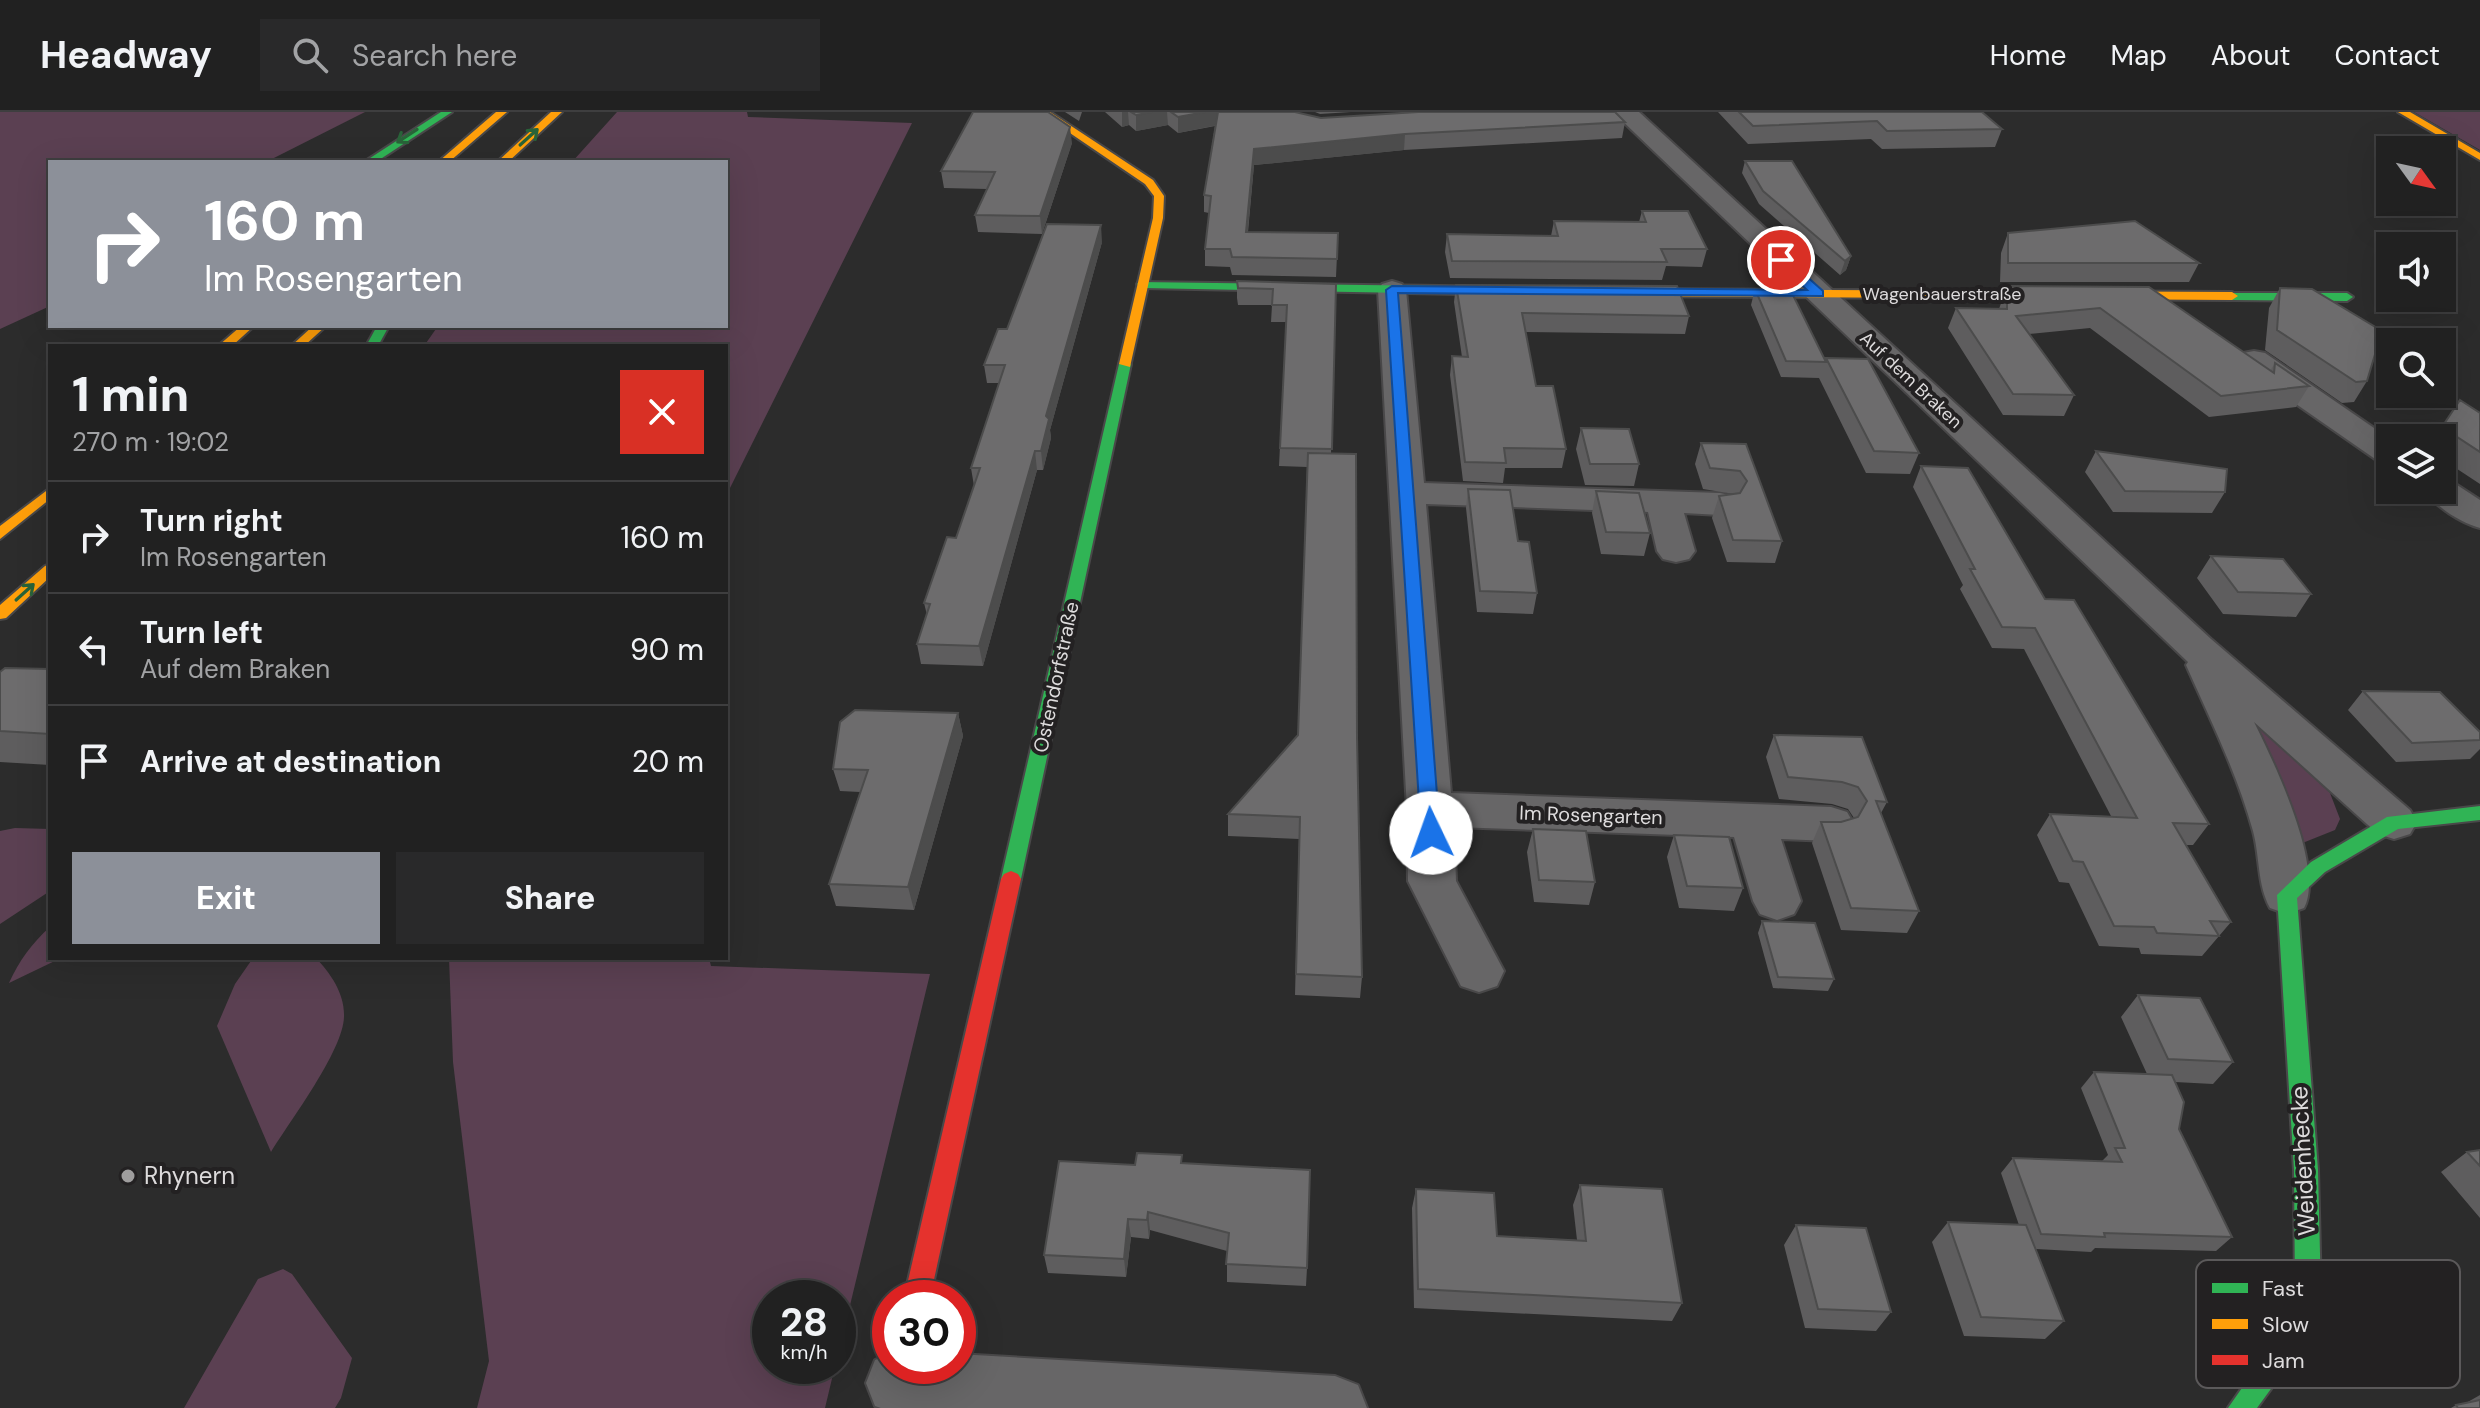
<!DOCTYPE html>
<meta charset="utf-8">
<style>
body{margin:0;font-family:"DM Sans",sans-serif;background:#29292a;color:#f1f3f6;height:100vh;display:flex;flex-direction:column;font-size:30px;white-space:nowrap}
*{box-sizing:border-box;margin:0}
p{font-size:26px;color:#a2a3a5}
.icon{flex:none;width:44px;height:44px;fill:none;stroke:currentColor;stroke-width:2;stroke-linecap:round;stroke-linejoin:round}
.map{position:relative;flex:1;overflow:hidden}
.side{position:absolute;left:48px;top:232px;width:680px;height:616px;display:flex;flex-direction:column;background:#212121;border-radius:0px;box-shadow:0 8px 32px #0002,0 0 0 2px #3e3e3f}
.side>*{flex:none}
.guide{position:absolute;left:48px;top:48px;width:680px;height:168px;border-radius:0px;box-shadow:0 8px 32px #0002,0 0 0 2px #3e3e3f;background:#8c9099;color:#fff;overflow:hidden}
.needle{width:52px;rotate:123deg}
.tools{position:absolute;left:2376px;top:24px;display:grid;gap:16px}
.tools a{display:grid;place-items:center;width:80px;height:80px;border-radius:0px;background:#212121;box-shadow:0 8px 32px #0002,0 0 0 2px #3e3e3f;font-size:40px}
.speed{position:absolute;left:752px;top:1168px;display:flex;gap:16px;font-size:40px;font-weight:700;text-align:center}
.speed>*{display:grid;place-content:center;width:104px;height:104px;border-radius:50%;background:#212121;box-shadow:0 8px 32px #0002,0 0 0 2px #3e3e3f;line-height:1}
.speed small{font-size:20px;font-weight:400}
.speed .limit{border:12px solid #d22;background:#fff;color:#111}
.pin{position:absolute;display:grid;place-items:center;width:68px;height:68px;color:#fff;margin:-34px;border:4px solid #fff;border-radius:50%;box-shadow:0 2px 8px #0007}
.me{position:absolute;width:88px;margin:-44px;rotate:357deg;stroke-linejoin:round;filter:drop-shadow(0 0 6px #0008)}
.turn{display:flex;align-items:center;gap:28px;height:168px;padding:0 24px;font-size:36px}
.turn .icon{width:104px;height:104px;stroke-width:2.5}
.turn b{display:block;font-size:56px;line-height:68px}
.round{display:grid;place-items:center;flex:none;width:84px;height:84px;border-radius:0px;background:#29292a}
.overview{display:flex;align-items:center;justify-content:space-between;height:136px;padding:0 24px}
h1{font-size:48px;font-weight:800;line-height:60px}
.primary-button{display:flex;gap:16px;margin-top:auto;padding:16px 24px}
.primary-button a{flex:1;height:92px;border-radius:0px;background:#8c9099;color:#fff;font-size:32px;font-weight:800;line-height:92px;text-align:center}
.primary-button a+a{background:#29292a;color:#f1f3f6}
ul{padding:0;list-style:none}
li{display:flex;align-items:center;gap:24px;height:112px;padding:0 24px;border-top:2px solid #3e3e3f}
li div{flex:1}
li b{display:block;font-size:30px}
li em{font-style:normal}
header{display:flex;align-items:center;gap:48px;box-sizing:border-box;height:112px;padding:0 40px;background:#212121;border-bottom:2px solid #3e3e3f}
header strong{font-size:38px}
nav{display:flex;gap:44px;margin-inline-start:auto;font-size:28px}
.search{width:560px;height:72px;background:#29292a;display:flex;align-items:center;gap:20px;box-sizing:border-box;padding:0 28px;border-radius:0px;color:#a2a3a5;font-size:30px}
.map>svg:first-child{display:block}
.green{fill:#5b4052}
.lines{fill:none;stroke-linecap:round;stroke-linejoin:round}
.street-casing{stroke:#494849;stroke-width:4}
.fast-casing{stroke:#494849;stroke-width:4}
.slow-casing{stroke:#494849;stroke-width:4}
.jam-casing{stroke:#494849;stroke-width:4}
.street{fill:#676667;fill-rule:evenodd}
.fast{fill:#30b455;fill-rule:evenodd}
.slow{fill:#ff9f0a;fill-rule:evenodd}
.jam{fill:#e5322d;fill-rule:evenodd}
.wall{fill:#5e5d5e}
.shaded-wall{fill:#4c4c4c}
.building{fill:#6d6c6d;stroke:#4c4c4c;stroke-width:2}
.oneway{stroke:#296339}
.route{fill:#1a73e8;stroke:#114b97;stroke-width:2}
.poi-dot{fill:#9f9e9e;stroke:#232122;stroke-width:3}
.labels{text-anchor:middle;stroke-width:8;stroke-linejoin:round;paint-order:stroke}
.far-street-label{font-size:18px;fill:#dddbdc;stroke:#232122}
.street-label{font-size:20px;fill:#dddbdc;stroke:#232122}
.near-street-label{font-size:24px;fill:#dddbdc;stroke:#232122}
.near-poi-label{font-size:24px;fill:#dddbdc;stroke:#232122;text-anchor:start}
.key{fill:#232122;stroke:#5b595a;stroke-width:2}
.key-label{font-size:22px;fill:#dddbdc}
</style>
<header>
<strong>Headway</strong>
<div class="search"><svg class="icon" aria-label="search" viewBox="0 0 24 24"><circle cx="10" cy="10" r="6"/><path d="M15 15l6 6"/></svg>Search here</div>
<nav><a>Home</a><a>Map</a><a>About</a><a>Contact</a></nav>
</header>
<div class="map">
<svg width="2480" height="1296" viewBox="0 0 2480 1296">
<rect width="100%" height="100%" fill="#2c2c2c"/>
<path class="green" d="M0,0H365L266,50H50V194L0,217Z
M617,0H747L748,5L912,11L726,384V234H424L438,214H726V50H572Z
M2414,0H2480V38Z
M2252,608L2330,681L2340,707L2335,718L2300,732Z
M15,716L50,717V779L0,812V719Z
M50,815V846H61L9,871C19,849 32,831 50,815Z
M253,846H316C331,862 345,882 344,905C343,939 290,1009 271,1040L217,914L235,872Z
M449,846H709L711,854L930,862L838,1243V1186H770V1254H835L825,1296H477L489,1249L453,950Z
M283,1157L292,1162L352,1246L341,1286L335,1296H184L258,1167Z"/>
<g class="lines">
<g class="street-casing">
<path id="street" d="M1613,0H1639L2211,527L2410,698L2417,710L2410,722L2394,727L2378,722L2254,610C2274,650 2325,757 2304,796L2287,802L2270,796C2257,772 2260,745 2253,719C2237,661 2210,607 2186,553L2188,550Z
M1392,169L1402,172L1406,178L1424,371L1720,381L1733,384L1738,392L1733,400L1720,403L1684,401L1695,439L1689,447L1676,450L1663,447L1657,439L1648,400L1426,392L1451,681L1831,695L1847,700L1854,712L1847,724L1831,729L1781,727L1801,789L1794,802L1777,808L1760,802L1753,789L1734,725L1454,715L1456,769L1504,859L1497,874L1479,880L1461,874L1408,769L1407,697L1378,178L1382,172Z
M2254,239L2265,241L2390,327V352L2378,349L2243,255L2238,248L2243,241Z
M2442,367L2454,371L2480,388V416C2461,411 2436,395 2424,378H2442Z
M890,1242V1254H958V1242L1335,1264L1358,1273L1367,1296H881L875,1294L866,1271L875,1248Z"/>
</g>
<g class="fast-casing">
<path id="fast" d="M441,0H452L376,50H364Z
M1139,170L1516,175L1522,179L1516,183L1143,176L1137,172Z
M2228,181H2347L2353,185L2347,189L2232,188L2228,187Z
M377,214H389L378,234H366Z
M1125,248L1131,252L1021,767L1018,772H1004L1001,767L1119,252Z
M2480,694V708L2398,717L2325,760L2297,786L2318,1058L2321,1183L2292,1248L2257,1296H2228L2274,1230L2295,1182L2294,1058L2277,783L2311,750L2387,705Z"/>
</g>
<g class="slow-casing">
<path id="slow" d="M496,0H507L449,50H438Z
M551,0H562L508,50H497Z
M1039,0H1050L1153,68L1164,84L1163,106L1130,255L1119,252L1153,106L1154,84L1145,72Z
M2398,0H2410L2480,41V48Z
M1617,177L2232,180L2238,184L2232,188L1621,184L1617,183Z
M241,214H254L232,234H218Z
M313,214H326L304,234H291Z
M50,376V387L0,427V414Z
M50,452V465L6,506L0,507V493L45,454Z"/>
</g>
<g class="jam-casing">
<path id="jam" d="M1011,759L1018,762L1021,767L930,1186H904L1001,767L1004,762Z"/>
</g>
<use href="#street" class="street"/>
<use href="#fast" class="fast"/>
<use href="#slow" class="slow"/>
<use href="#jam" class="jam"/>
</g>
<path class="wall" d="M1065,0H1082L1079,9Z
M1105,0H1295L1321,6L1625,10L1622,26L1404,38L1254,53L1248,120L1338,121L1336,165L1232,163L1230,155L1205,154V137L1209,101L1204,100V83L1215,14L1178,21L1168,13L1136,19L1129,13L1122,15Z
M1315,0H1351L1320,2Z
M1718,0H1982L2002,17L1995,35L1882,37L1871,27L1748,32Z
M1072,31L1042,122L978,120L975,103L987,77L944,76L941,59Z
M1745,49L1851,144L1846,158L1840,163L1759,92L1742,61Z
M1642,99L1707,137L1702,155L1666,154L1662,168L1450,166L1445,140L1447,122L1551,124L1554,109L1639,110Z
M2008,121L2199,151L2189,170H2000L2001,141Z
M1102,130L1050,318L1051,326L1043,358H1037L983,554L921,552L917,532L927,503L924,491L956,426L974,374L971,356L999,271H987L984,253L1007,217Z
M1237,169L1336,172L1331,341L1357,625L1362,865L1360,886L1295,883L1299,727L1228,724V702L1298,623L1307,355L1279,354L1286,210H1271L1272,193H1238L1237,186Z
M1456,173L1689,204L1685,222L1526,220L1536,274L1566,337L1562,356H1505L1503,371L1463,369L1450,263L1452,244L1462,245L1454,190Z
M2007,174L2149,175L2270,259L2275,251L2309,274L2296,295L2209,305L2090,216L2029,222L2074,283L2064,304L2003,303L1948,216L1956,196L1999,197Z
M2280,176L2367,269L2354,290L2342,291L2265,238L2269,196Z
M1755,177L1825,248L1826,246L1919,341L1910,362L1866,361L1819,266L1781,265L1751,193Z
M2460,288L2480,301V372L2442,347V326H2434Z
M1581,316L1639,352L1634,374L1585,373L1576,337Z
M1701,331L1746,332L1782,429L1775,451L1727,450L1712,406L1719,384L1734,382L1703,377L1695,352Z
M2096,339L2225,380L2212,401L2113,400L2085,360Z
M1921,354L2045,487L2209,712L2193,733H2186L2231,810L2202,844L2141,842L2139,836L2099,834L2069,771L2059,770L2037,723L2050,702L2111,704L2024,537L1992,536L1960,477L1963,473L1913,375Z
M1468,377L1537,481L1533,502L1477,500L1466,396Z
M1596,379L1650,421L1644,444L1601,442L1592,401Z
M2211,444L2311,482L2296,505L2223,502L2197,466Z
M50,557V653L0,650V560Z
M2363,579L2480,620V637L2470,647L2396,650L2348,598Z
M958,601L963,624L914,798L836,794L829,772L860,680L840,679L833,657Z
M1774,623L1887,690L1881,701L1919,799L1907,821L1841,818L1812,731L1821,710H1841L1854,706L1848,697L1832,692L1779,687L1766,645Z
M1533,717L1595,770L1589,793L1534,790L1527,740Z
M1674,723L1743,776L1734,799L1679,796L1667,745Z
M1762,809L1834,867L1828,879L1773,876L1758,821Z
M2138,883L2233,950L2213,972L2175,970L2179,1017L2232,1125L2216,1139L2095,1136L2091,1140L2036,1137L2064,1209L2045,1227L1964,1224L1932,1130L1948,1110L2019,1113L2001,1061L2013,1046L2102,1049L2108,1043L2081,976L2094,960L2147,962L2121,905Z
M2480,1038V1106L2441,1060L2467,1040Z
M1182,1051L1307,1156L1306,1174L1227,1170V1139L1150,1118L1149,1127L1131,1125L1126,1165L1048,1161L1044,1143L1135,1053Z
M1580,1073L1682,1191L1672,1209L1414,1196L1412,1096L1416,1077L1497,1124L1577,1128L1573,1093Z
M1796,1113L1891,1200L1876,1219L1805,1216L1784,1133Z
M2480,1283V1296H2451L2456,1293L2466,1291Z"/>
<path class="shaded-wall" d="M1122,0H1128L1129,13L1122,15Z
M1152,0H1167L1168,13L1136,19V3Z
M1205,0H1218V13L1178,21V5Z
M1070,15L1072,31L1042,122L1040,104Z
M1405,22L1404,38L1254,53L1246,137V120L1254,37Z
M1101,113L1102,130L1050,318L1051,326L1043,358L1041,339L1046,304Z
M1851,144L1846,158L1840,163L1845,149Z
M1035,339L1037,358L983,554L979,534Z
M958,601L963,624L914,798L908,775Z
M1148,1100L1150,1118L1149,1127L1147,1108Z
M1128,1107L1131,1125L1126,1165L1124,1147Z"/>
<path class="building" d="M973,0H1048L1070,15L1040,104L975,103L995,60L941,59Z
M1131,0H1152L1136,3Z
M1171,0H1205L1178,5Z
M1218,0H1295L1321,6L1418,0H1615L1625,10L1405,22L1254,37L1246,120L1338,121L1337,147L1232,145L1230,137H1205L1211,84L1204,83Z
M1739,0H1982L2002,17L1887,19L1877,9L1753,14Z
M1745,49H1792L1851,144L1845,149L1763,79Z
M1642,99H1688L1707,137H1661L1667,150L1452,149L1447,122L1558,124L1554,109L1646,110Z
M2135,109L2199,151H2008V121Z
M1047,112L1101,113L1046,304L1049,307L1041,339H1035L979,534L917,532L930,492L924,491L947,425L956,426L980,356H971L1005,253H984L998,217H1007Z
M1237,169L1336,172L1332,337L1280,336L1287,193H1272L1273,177L1238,176Z
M1456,173L1677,174L1689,204L1522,201L1536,274H1553L1566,337L1504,336L1506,351L1465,350L1452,244L1468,245Z
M2007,174L2149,175L2274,261L2275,251L2309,274L2221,284L2100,196L2016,204L2074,283L2013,282L1956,196L2007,197Z
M2280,176L2312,177L2382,219L2367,269L2356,270L2277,218Z
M1755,177H1790L1826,250L1786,249Z
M1826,246L1868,247L1919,341L1874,339Z
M2460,288L2480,301V340L2442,315Z
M1581,316L1629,317L1639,352H1590Z
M1701,331L1746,332L1782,429L1733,428L1719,384L1740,381L1747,369L1740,359L1710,356Z
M2096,339L2227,357L2225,380L2125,379Z
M1308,341L1356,342L1357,625L1362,865L1296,862L1300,705L1228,702L1298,623Z
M1921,354L1968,356L2045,487L2074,488L2209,712L2173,711L2231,810L2210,809L2219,824L2157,821L2154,815L2114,814L2083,750L2073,749L2050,702L2137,706L2035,516L2002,515L1970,457H1975Z
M1468,377L1510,378L1518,429L1529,430L1537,481L1480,479Z
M1596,379L1639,381L1650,421L1606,420Z
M2211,444L2283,447L2311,482L2238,480Z
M5,556L50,557V622L0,619V560Z
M2363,579L2440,580L2480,620V628L2412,631Z
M855,598L958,601L908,775L829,772L868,658L833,657L840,610Z
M1774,623L1862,625L1887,690L1876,689L1919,799L1851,796L1821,710H1841L1858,705L1867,689L1858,675L1842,670L1788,665Z
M1533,717L1586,719L1595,770L1539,768Z
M1674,723L1729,725L1743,776L1687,774Z
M1762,809L1815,811L1834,867L1778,865Z
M2138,883L2200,886L2233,950L2168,947Z
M2094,960L2172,963L2184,990L2179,1017L2232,1125L2104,1121L2105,1125L2041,1122L2013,1046L2122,1050L2115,1036H2125Z
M2480,1038V1054L2467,1040Z
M1137,1041L1182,1043L1181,1051L1310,1058L1307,1156L1226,1152L1229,1121L1148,1100L1147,1108L1128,1107L1124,1147L1044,1143L1059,1049L1135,1053Z
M1580,1073L1662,1077L1682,1191L1418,1177L1416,1077L1494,1081L1497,1124L1586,1129Z
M1948,1110L2026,1113L2064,1209L1981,1205Z
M1796,1113L1866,1116L1891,1200L1818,1197Z
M2480,1288V1296H2458L2456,1293Z"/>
<defs><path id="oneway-shaft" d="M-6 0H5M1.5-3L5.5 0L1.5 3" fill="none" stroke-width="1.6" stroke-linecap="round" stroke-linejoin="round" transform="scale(2)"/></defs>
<g class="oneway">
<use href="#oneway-shaft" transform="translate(407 24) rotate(147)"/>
<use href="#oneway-shaft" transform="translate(529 25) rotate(-42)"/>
<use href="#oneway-shaft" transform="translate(25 480) rotate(-42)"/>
</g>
<path class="route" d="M1777,145H1785L1823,179V184L1398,181L1440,721L1437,726H1424L1421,721L1386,178L1392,174L1807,178L1777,150Z"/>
<circle class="poi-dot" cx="128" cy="1064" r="8"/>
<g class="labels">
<g class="far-street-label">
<text x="1942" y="188">Wagenbauerstraße</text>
<text transform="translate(1911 268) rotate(43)" y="6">Auf dem Braken</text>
</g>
<g class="street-label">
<text transform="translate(1056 565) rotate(-78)" y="7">Ostendorfstraße</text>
<text transform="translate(1591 703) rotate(2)" y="7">Im Rosengarten</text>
</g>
<g class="near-street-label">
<text transform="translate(2303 1049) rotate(-93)" y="8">Weidenhecke</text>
</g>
<g class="near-poi-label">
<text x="144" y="1072">Rhynern</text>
</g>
</g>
<rect x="2196" y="1148" width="264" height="128" rx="12" class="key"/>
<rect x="2212" y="1171" width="36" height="10" fill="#30b455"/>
<rect x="2212" y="1207" width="36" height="10" fill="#ff9f0a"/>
<rect x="2212" y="1243" width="36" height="10" fill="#e5322d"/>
<g class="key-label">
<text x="2262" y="1184">Fast</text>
<text x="2262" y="1220">Slow</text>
<text x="2262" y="1256">Jam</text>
</g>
</svg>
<div class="tools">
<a><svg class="needle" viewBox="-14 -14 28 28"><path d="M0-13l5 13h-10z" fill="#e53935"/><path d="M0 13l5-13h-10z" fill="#a2a3a5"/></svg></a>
<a><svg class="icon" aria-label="sound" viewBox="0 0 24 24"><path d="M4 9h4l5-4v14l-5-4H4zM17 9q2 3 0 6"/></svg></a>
<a><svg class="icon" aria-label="search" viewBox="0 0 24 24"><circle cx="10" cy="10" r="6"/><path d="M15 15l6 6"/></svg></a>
<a><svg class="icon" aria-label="layers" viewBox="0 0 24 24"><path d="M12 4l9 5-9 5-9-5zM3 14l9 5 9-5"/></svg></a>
</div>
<div class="speed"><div>28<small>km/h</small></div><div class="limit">30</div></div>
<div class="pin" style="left:1781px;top:148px;background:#d93025"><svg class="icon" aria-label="arrive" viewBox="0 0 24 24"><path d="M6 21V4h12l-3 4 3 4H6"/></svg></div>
<svg class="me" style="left:1431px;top:721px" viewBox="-20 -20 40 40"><circle r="19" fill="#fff"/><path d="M0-13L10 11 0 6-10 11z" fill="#1a73e8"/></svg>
<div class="guide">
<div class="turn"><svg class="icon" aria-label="right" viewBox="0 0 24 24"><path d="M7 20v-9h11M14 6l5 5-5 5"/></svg><div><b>160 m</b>Im Rosengarten</div></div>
</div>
<section class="side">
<div class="overview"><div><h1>1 min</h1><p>270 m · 19:02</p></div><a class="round" style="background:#d93025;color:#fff"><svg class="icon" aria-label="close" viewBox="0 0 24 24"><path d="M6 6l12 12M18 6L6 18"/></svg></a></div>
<ul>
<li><svg class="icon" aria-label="right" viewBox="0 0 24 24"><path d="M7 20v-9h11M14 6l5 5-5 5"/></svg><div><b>Turn right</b><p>Im Rosengarten</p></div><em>160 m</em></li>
<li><svg class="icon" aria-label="left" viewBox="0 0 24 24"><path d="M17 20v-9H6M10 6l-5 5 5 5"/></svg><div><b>Turn left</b><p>Auf dem Braken</p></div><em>90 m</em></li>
<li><svg class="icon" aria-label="arrive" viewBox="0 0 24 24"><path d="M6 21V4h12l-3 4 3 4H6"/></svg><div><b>Arrive at destination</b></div><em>20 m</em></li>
</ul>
<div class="primary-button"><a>Exit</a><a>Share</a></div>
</section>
</div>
